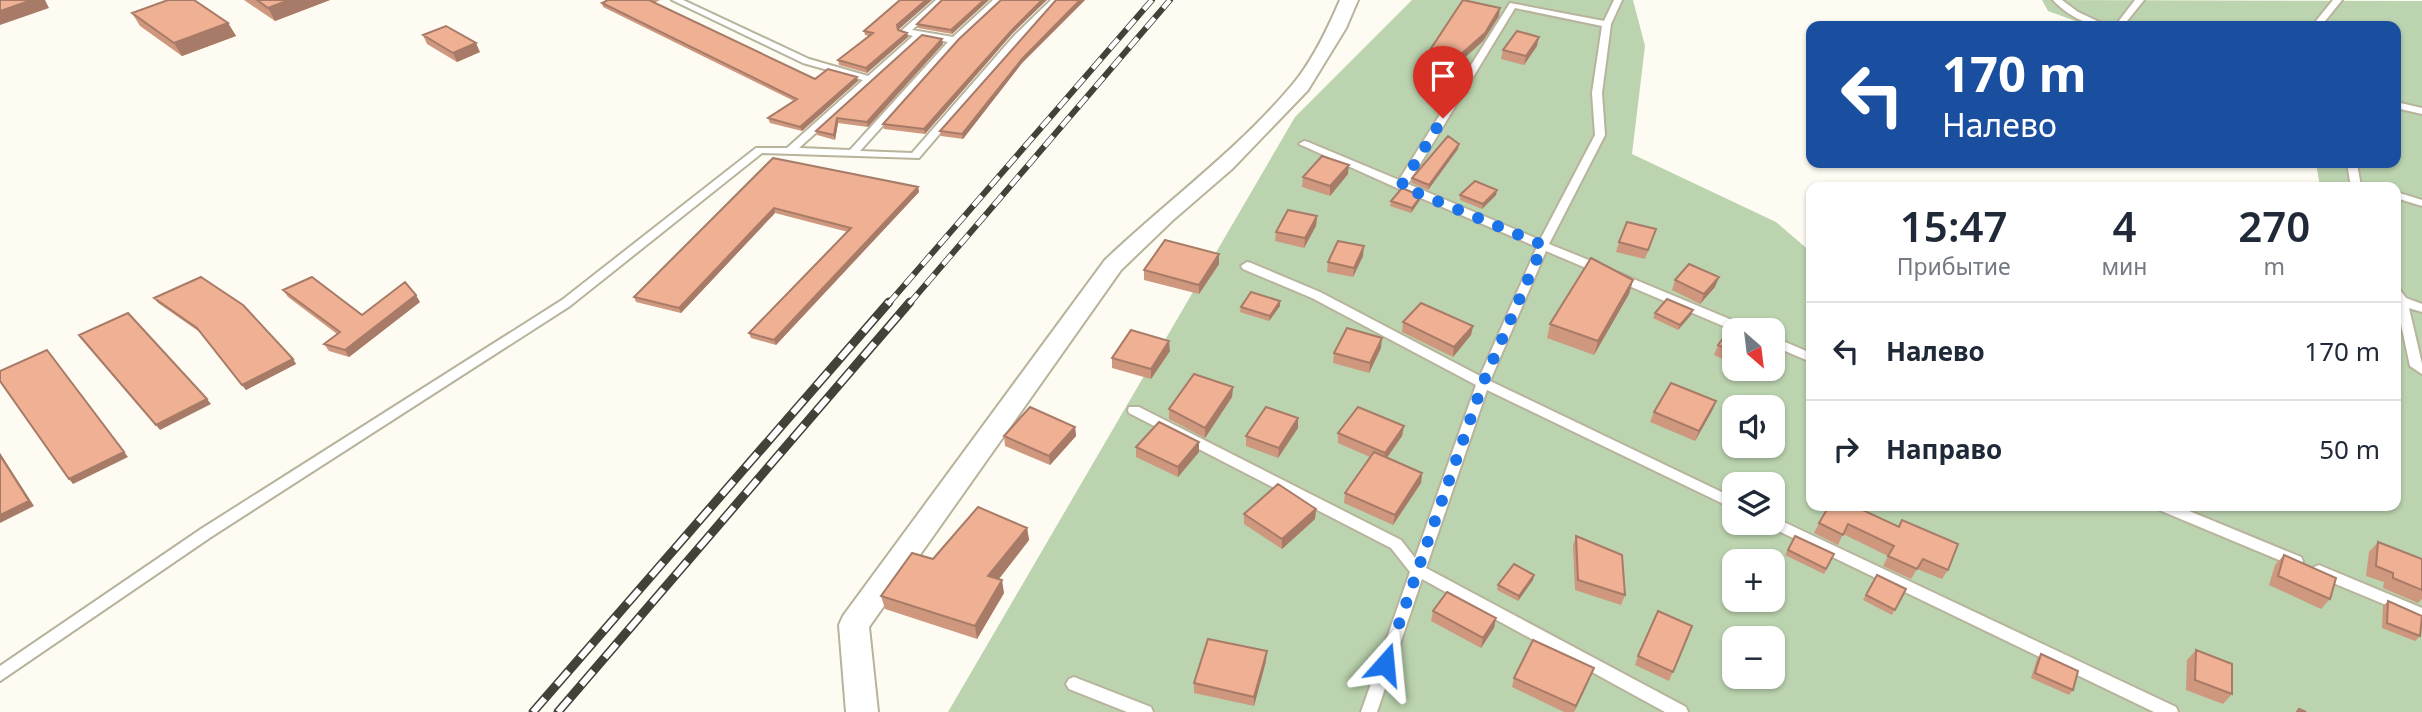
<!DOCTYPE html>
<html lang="ru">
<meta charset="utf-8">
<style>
body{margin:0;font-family:"Noto Sans",sans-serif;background:#f6f6f7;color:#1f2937;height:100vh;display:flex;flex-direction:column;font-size:26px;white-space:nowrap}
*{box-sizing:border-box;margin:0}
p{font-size:23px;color:#747a83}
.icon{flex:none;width:38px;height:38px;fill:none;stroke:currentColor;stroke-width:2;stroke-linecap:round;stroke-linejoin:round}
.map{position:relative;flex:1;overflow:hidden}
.side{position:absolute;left:1806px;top:182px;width:595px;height:329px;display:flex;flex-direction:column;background:#fff;border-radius:14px;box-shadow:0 2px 5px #0004}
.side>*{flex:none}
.guide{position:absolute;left:1806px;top:21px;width:595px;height:147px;border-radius:14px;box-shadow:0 2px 5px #0004;background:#1a4fa0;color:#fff;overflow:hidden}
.needle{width:46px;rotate:152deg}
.fabs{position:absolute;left:1722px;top:318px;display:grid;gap:14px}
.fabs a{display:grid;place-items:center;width:63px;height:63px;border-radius:14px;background:#fff;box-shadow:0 2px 5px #0004;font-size:35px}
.pin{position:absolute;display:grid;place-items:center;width:60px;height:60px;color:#fff;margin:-72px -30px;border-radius:50% 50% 50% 0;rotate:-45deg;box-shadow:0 0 7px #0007}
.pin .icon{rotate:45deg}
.me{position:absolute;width:77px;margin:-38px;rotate:18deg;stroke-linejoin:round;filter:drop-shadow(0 0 5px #0008)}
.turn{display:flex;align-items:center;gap:24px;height:147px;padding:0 21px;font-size:32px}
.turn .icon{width:91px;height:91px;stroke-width:2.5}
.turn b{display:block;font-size:49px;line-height:60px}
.eta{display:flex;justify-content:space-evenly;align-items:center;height:119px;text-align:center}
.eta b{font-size:42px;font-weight:600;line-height:49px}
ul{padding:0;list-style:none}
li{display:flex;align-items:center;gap:21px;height:98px;padding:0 21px;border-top:2px solid #e0e1e3}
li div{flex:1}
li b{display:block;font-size:26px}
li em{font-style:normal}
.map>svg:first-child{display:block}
.green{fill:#bbd3af;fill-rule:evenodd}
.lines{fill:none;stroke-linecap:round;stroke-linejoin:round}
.lane-casing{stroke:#b8b39b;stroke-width:4}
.street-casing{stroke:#b8b39b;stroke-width:4}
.lane{fill:#fff;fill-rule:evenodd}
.street{fill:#fff;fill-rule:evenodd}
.rail-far1-casing{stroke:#434138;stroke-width:6}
.rail-casing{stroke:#434138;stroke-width:9}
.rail-far1{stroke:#fff;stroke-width:4.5;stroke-dasharray:13;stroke-linecap:butt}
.rail{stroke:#fff;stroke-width:6;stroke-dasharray:18;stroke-linecap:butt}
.wall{fill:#ce977e}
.shaded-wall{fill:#a77b67}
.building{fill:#efb093;stroke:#a77b67;stroke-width:2}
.route{stroke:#1a73e8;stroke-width:12;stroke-dasharray:0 21.6}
</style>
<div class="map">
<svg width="2422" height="712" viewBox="0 0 2422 712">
<rect width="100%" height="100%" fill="#fefcf2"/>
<path class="green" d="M1412,0H1633L1645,46L1632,154L1776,222L1811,252V506H2396V187H2320L2316,163H2396V26H2089L2048,11L2042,0L2422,1V712H948L1295,117ZM1734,331H1773V369H1734ZM1734,408H1773V446H1734ZM1734,485H1773V523H1734ZM1734,562H1773V600H1734ZM1734,639H1773V677H1734Z"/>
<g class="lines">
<g class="lane-casing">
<path id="lane" d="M672,0H683L809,59L868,76L913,36L900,32L936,0H945L912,30L953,37L993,0H1002L958,42L860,151L912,153L1014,36L1051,0H1060L1020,40L919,158L762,153L570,306L211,537L0,681V666L201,529L562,300L756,148H787L863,80L803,63ZM922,37L948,42L850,150L799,148Z
M1614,0H1622L1611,24L1602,93L1605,135L1549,244L1606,267L1608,270L1606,273H1598L1546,251L1490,381L1734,498V509L1487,390L1426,568L1686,707L1688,712H1665L1422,579L1377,712H1361L1410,572L1391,548L1129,413L1128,410L1129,407H1139L1401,540L1415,558L1476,385L1312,298L1243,269L1241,266L1247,262L1251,263L1320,292L1480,376L1537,247L1397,188L1299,144L1304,141L1308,142L1399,180L1510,3L1604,21ZM1515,8L1602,26L1592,93L1595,135L1540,240L1408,184Z
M2053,0H2062L2078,12L2108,26C2088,27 2067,15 2053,0Z
M2135,0H2144L2123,26H2115Z
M2333,0H2342L2321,26H2312Z
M2396,102L2422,108V114L2396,108Z
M2347,163H2357L2361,187H2351Z
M2396,192L2422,200V206L2396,198Z
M1619,273L1751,328L1753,331H1735L1615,280L1613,277L1615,274Z
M2396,289L2400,290L2406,298L2422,304V312L2409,308L2422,364V374L2410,366L2396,301Z
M1773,337L1811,353V362L1773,346Z
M2157,506H2177L2301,557L2303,561L2301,565L2296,567L2291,565L2159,510Z
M1773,517L2176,707L2178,712H2154L1768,526L1767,523H1773Z
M2319,565L2422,608V620L2314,575L2312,571L2314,567Z
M1074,677L1151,707L1153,712H1127L1069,689L1066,684L1069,679Z"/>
</g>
<g class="street-casing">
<path id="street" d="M1340,0H1358L1346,28L1308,90L1232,169L1173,220L1121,270L869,627L878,712H846L839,625L843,616L1105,260C1167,201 1238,150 1293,84C1313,60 1328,28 1340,0Z"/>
</g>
<use href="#lane" class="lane"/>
<use href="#street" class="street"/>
<g class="rail-far1-casing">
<path id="rail-far1" d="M888,304L1152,0
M909,304L1170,0"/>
</g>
<g class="rail-casing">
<path id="rail" d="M533,712L889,302
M558,712L910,302"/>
</g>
<use href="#rail-far1" class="rail-far1"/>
<use href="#rail" class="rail"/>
</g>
<path class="wall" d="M244,0H330L275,21Z
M608,0H660L654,3L815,79L858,81L802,131L770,123L768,118L794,101L603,7L602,3Z
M900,0H932L898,30L908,37L867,73L839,65L838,60L869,36L865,35L864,31Z
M989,0L952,34L918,28L917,24Z
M1056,0H1085L1022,63L963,139L941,136L940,131Z
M132,13L228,23L236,36L182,56L140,26Z
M1499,16L1483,41L1449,72L1425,64L1426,56Z
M1012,34L925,134L884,129L883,124Z
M423,35L480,52L457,62L427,44Z
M943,44L868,127L838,123L835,140L817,135L816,131Z
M1537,46L1524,65L1501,59L1503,50Z
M1458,149L1428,190L1412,183V178Z
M773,158L918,187L919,192L776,345L751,338L749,333L848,232L775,213L681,313L636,302L634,297Z
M1348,174L1330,196L1302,187L1303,177Z
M1497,190L1496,195L1482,209L1460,200V195Z
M1421,196L1420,200L1411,213L1390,206L1391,201Z
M1317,216L1316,226L1304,248L1275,241L1276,232Z
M1653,238L1645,259L1616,252L1619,242Z
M1219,254V264L1199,294L1144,280V270Z
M1363,256L1353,277L1327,272L1328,262Z
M1633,280L1629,294L1594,355L1547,338L1550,324Z
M1675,280L1715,287L1700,304L1672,290Z
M283,290L362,315L420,302L349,357L329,351L324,344L337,334L288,297Z
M154,298L293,359L296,364L246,390L201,333L158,303Z
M1280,301V306L1269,321L1240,312L1241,307Z
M1693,310L1691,315L1678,330L1653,318L1655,313Z
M1403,322L1473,326L1471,335L1453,357L1402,332Z
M1734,331V364L1714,355L1718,345Z
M1381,348L1369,373L1333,363L1334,353Z
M1170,351L1151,379L1112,368V358Z
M1233,387L1232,397L1205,438L1169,419V409Z
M1716,401L1712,411L1695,441L1650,422L1654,412Z
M1404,426L1402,436L1387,458L1422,473L1421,483L1393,525L1344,503L1345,493L1370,457L1338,443V433Z
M1075,427L1076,436L1050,465L1005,446L1004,436Z
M1298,428L1278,458L1246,446V436Z
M1136,447L1199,452L1178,477L1136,457Z
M1316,509L1315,519L1282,549L1244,524V514Z
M1902,520L1948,570L1942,579L1917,569L1911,579L1883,566L1888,556L1843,534L1838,545L1814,533L1819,523L1898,527Z
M1027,528L1029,540L999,579L1004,593L977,639L885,609L881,596L933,559Z
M1576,536L1625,595L1621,605L1575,590L1573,546Z
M1795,536L1834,554L1824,574L1785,555Z
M2378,542L2422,559V599L2418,603L2383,588L2384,582L2366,576L2369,552Z
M2284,555L2330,599L2321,609L2269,585L2275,565Z
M1877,575L1906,589L1892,615L1863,600Z
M1533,580L1518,601L1497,590L1498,585Z
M2388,601L2420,636L2415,641L2382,628L2383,606Z
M1433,611L1496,618L1494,628L1481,648L1431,621Z
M1692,626L1669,681L1635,665L1638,656Z
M2196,650L2232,694L2223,704L2186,690L2187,660Z
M2041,654L2073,690L2069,695L2031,678L2037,659Z
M1266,661L1254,706L1194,693V683Z
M1514,678H1590L1574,712H1564L1512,687Z"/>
<path class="shaded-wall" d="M32,0H45L49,8L0,25V11Z
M289,0H330L275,21L268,8Z
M926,0H932L898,30L897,25Z
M984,0H989L952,34L951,30Z
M1042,0H1047L1012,34L925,134L924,129L1012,30Z
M1080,0H1085L1022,63L963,139L962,134L1022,59Z
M1500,8L1499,16L1483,41L1449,72L1450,64Z
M228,23L236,36L182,56L174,43Z
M907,33L908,37L867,73L866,68Z
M1539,37L1537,46L1524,65L1526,56Z
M942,39L943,44L868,127L867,122Z
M476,43L480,52L457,62L453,53Z
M857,77L858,81L802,131L800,127Z
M837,118L838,123L835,140L834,135Z
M1459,144L1458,149L1428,190L1429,185Z
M1349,165L1348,174L1330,196V186Z
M918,187L919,192L776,345L774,340Z
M1497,190L1496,195L1482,209L1483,204Z
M1421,196L1420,200L1411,213L1412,208Z
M774,208L775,213L681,313L679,308Z
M1317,216L1316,226L1304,248L1305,238Z
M1364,246L1363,256L1353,277L1354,268Z
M1219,254V264L1199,294V285Z
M1719,277L1715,287L1700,304L1704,294Z
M1633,280L1629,294L1594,355L1598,341Z
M416,295L420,302L349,357L345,350Z
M1280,301V306L1269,321L1270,316Z
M1693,310L1691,315L1678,330L1680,325Z
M1473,326L1471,335L1453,357L1454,347Z
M1382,338L1381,348L1369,373L1370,363Z
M1169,341L1170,351L1151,379V369Z
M47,350L128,457L73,484L69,479Z
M293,359L296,364L246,390L242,385Z
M1233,387L1232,397L1205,438V428Z
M207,399L211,404L160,430L156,425Z
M1716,401L1712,411L1695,441L1699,431Z
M1298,418V428L1278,458L1279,448Z
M1404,426L1402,436L1383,463L1385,453Z
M1075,427L1076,436L1050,465L1049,456Z
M1199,442V452L1178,477V467Z
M0,453L34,506L0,523Z
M1422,473L1421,483L1393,525L1395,515Z
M1316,509L1315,519L1282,549V539Z
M1027,528L1029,540L991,589L988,576Z
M1534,575L1533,580L1518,601L1519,596Z
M1002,580L1004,593L977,639L975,626Z
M1496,618L1494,628L1481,648L1483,638Z
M1267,651L1266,661L1254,706V697Z
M1594,668L1590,678L1574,712L1576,706Z"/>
<path class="building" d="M0,0H32L0,11Z
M168,0H194L228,23L174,43L132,13Z
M257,0H289L268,8Z
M608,0H649L815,79L828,69L857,77L800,127L768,118L797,99L602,3Z
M900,0H926L897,25L898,30L907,33L866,68L838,60L873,33L864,31Z
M942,0H984L951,30L917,24Z
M1001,0H1042L1012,30L924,129L883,124L959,39Z
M1056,0H1080L1022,59L962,134L940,131Z
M1463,0L1500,8L1485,33L1450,64L1426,56Z
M446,26L476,43L453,53L423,35Z
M1517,31L1539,37L1526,56L1503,50Z
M922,35L942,39L867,122L837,118L834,135L816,131Z
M1448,136L1459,144L1429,185L1412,178Z
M1322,156L1349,165L1330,186L1303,177Z
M773,158L918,187L774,340L749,333L851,228L774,208L679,308L634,297Z
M1475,181L1497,190L1483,204L1460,195Z
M1402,188L1421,196L1412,208L1391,201Z
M1288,210L1317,216L1305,238L1276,232Z
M1627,222L1656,229L1648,250L1619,242Z
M1165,240L1219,254L1199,285L1144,270Z
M1338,241L1364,246L1354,268L1328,262Z
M1591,258L1633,280L1598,341L1550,324Z
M1689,264L1719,277L1704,294L1675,280Z
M201,277L243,305L293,359L242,385L197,328L154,298Z
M312,277L362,315L405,282L416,295L345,350L324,344L340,332L283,290Z
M1251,292L1280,301L1270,316L1241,307Z
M1667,299L1693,310L1680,325L1655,313Z
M1421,303L1473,326L1454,347L1403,322Z
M128,313L207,399L156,425L79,335Z
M1733,325L1745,331H1734V352L1718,345Z
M1347,328L1382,338L1370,363L1334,353Z
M1131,330L1169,341L1151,369L1112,358Z
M47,350L124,452L69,479L0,381V371Z
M1194,374L1233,387L1205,428L1169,409Z
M1671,383L1716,401L1699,431L1654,412Z
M1030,407L1075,427L1049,456L1004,436Z
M1266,407L1298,418L1279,448L1246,436Z
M1358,407L1404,426L1385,453L1338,433Z
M1159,422L1199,442L1178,467L1136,447Z
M1374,452L1422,473L1395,515L1345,493Z
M0,455L29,501L0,515Z
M1278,484L1316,509L1282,539L1244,514Z
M1829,506H1854L1899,527L1902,520L1958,544L1948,570L1923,559L1917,569L1888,556L1894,546L1848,524L1843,535L1819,523Z
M978,507L1027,528L988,576L1002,580L975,626L881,596L912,553L933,559Z
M1576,536L1622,555L1625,595L1578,580Z
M1795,536L1834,554L1826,569L1788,550Z
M2378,542L2422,559V590L2393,578V573L2376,566Z
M2284,555L2336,578L2330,599L2278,576Z
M1514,564L1534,575L1519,596L1498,585Z
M1877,575L1906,589L1895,610L1866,595Z
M1447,592L1496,618L1483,638L1433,611Z
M2388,601L2422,616L2420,636L2387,623Z
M1658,611L1692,626L1673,672L1638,656Z
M1208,639L1267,651L1254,697L1194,683Z
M1533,640L1594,668L1576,706L1514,678Z
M2196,650L2232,664V694L2195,680Z
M2041,654L2078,671L2073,690L2035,673Z
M2299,709L2306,712H2297Z"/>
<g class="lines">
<path class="route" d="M1385,664L1483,383L1543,245L1401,186L1443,118"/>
</g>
</svg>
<div class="fabs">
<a><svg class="needle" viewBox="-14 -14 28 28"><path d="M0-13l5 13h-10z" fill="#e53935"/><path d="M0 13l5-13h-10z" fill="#747a83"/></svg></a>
<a><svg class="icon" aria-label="sound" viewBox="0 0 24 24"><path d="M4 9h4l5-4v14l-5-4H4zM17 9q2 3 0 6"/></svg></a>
<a><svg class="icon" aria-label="layers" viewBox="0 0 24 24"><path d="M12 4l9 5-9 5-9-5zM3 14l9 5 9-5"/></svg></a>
<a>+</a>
<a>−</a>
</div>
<div class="pin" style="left:1443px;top:118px;background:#d93025"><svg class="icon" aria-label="arrive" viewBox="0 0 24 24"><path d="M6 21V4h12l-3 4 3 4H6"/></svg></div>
<svg class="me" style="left:1385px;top:664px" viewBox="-20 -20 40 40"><path d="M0-17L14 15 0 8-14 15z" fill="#1a73e8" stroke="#fff" stroke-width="4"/></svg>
<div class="guide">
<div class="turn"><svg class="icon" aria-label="left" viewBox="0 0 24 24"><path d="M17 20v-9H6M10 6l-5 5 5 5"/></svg><div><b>170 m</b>Налево</div></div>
</div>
<section class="side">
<div class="eta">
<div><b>15:47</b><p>Прибытие</p></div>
<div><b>4</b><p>мин</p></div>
<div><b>270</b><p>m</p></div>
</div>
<ul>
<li><svg class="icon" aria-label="left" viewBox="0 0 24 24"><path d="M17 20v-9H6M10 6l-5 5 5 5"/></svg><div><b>Налево</b></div><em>170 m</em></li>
<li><svg class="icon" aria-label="right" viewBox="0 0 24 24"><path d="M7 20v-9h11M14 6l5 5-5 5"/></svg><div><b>Направо</b></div><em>50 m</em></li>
</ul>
</section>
</div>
